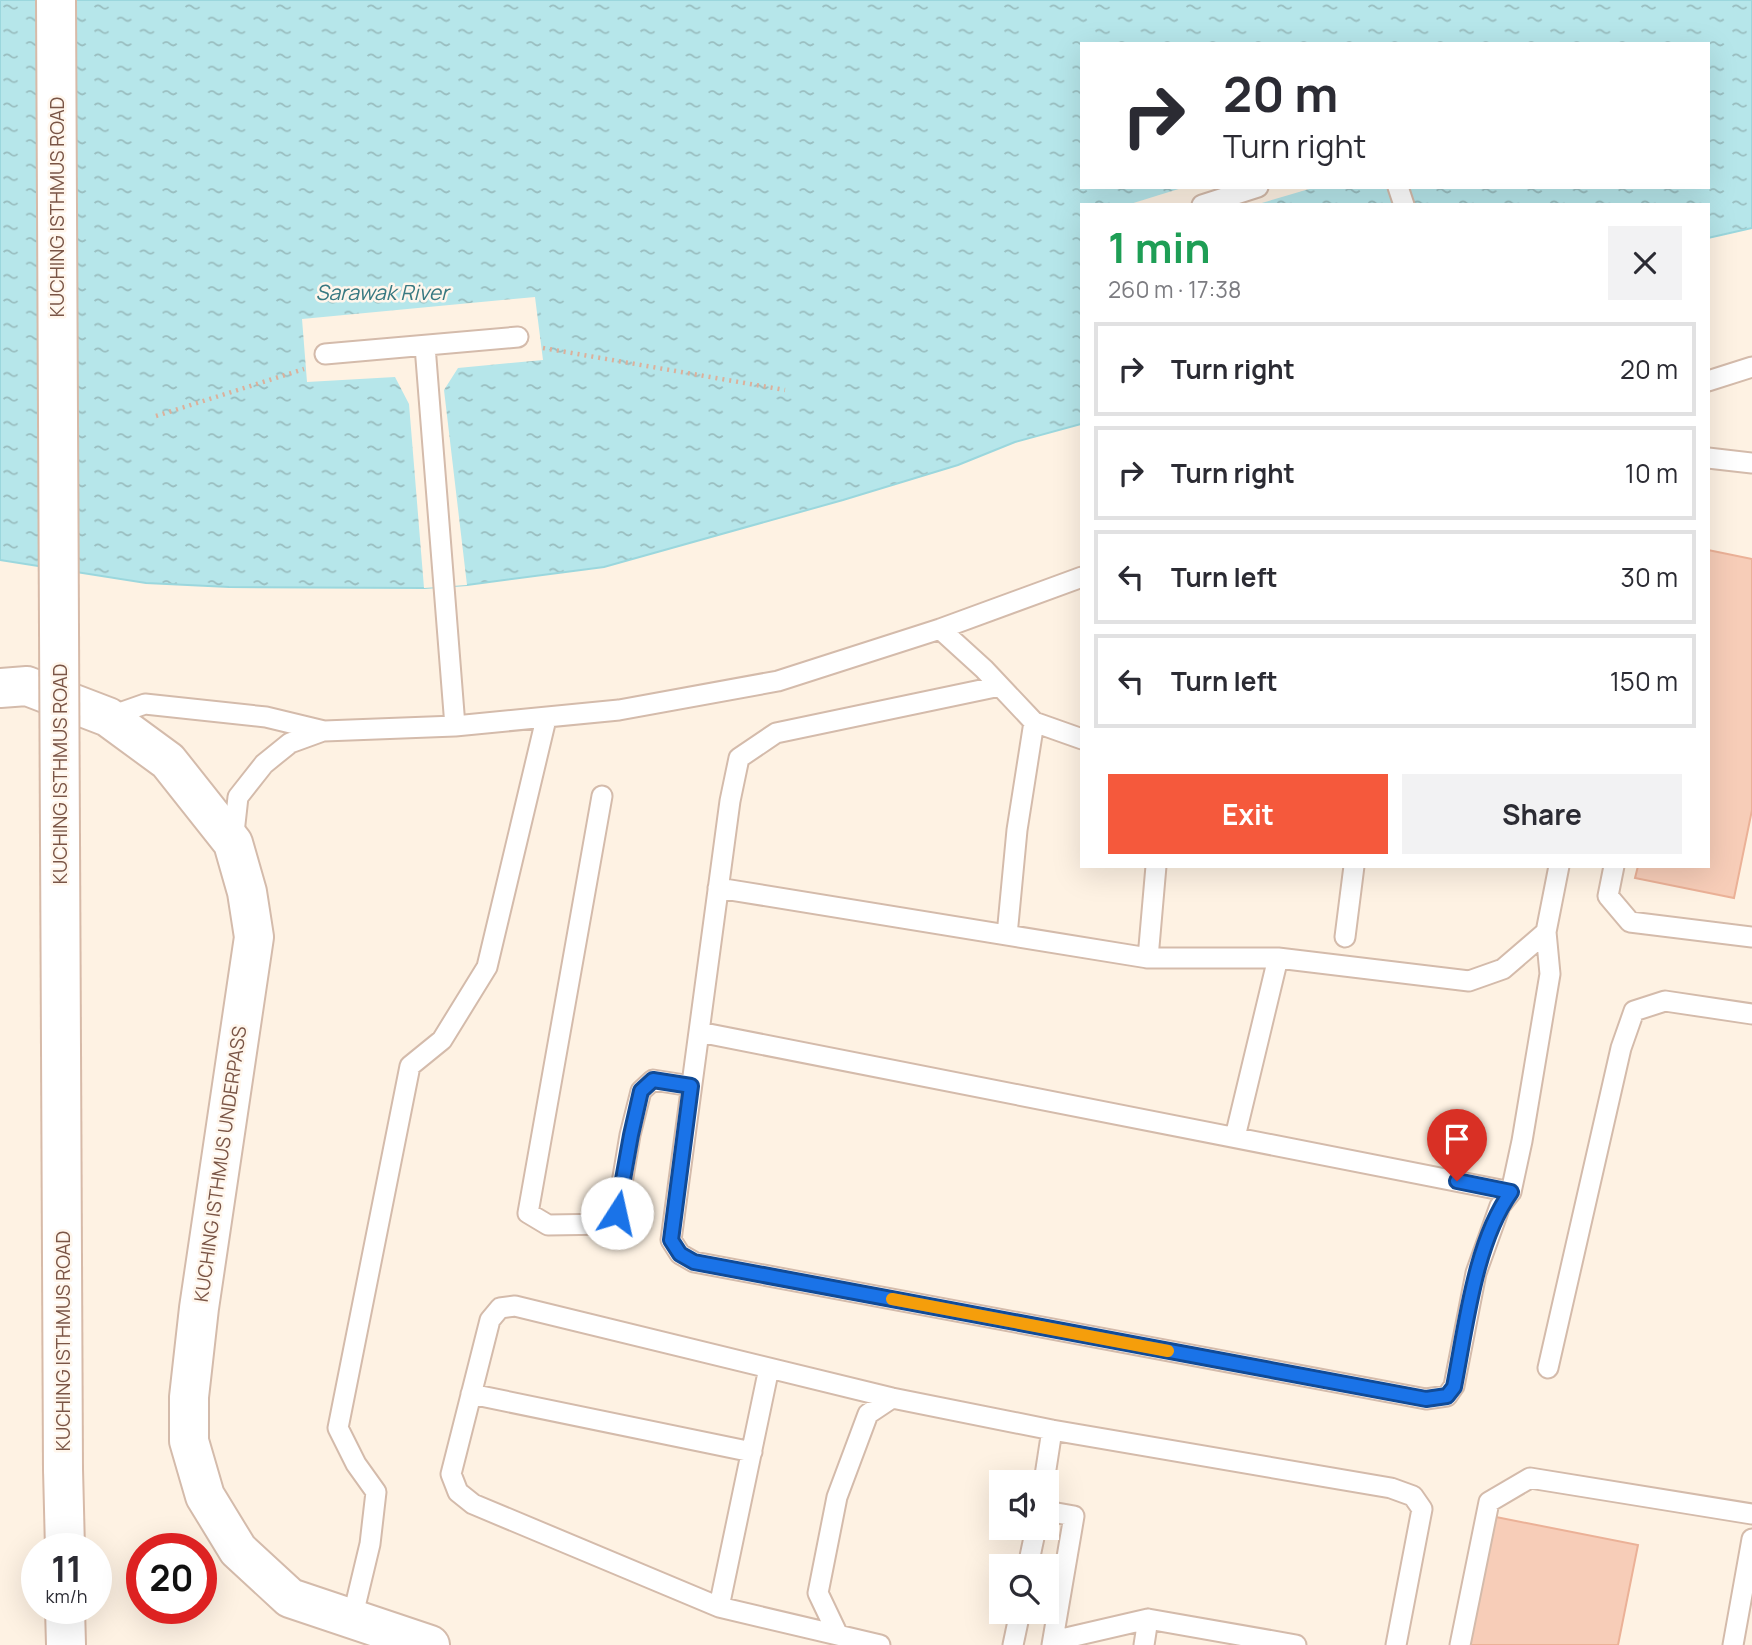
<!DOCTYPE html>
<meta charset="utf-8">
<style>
body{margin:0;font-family:Manrope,sans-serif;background:#f2f2f3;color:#2b2b33;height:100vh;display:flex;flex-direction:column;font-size:26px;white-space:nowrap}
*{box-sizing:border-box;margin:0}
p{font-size:23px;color:#7c7c81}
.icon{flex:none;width:38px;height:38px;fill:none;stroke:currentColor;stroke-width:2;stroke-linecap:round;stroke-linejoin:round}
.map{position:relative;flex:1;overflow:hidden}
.sheet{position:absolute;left:1080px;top:203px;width:630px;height:665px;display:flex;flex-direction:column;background:#fff;border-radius:0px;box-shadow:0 7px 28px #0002}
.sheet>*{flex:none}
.banner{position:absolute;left:1080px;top:42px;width:630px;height:147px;border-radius:0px;box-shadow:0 7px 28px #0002;background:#fff;color:#2b2b33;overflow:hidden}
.tools{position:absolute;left:989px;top:1470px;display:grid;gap:14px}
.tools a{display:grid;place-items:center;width:70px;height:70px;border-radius:0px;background:#fff;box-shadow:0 7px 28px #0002;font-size:35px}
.speed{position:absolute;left:21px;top:1533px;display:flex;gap:14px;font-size:35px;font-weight:700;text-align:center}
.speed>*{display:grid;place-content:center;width:91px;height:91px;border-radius:50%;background:#fff;box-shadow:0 7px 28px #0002;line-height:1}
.speed small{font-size:18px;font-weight:400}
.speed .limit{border:10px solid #d22;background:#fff;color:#111}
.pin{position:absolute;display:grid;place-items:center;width:60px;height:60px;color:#fff;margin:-72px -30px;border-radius:50% 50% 50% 0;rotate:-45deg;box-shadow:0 0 7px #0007}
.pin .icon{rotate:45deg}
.me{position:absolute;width:77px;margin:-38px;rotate:10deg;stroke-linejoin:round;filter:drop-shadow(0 0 5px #0008)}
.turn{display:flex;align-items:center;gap:24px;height:147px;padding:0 28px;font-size:32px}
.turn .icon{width:91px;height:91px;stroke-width:2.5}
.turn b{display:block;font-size:49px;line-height:60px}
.round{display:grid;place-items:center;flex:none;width:74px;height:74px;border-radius:0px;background:#f2f2f3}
.summary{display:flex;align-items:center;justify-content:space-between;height:119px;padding:0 28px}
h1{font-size:42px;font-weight:700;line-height:52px;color:#1e9e55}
.action{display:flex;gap:14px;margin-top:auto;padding:14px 28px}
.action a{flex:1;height:80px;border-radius:0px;background:#f5593c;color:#fff;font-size:28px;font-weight:700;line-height:80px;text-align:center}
.action a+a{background:#f2f2f3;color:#2b2b33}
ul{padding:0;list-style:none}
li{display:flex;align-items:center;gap:21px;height:94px;margin:0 14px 10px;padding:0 14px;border:4px solid #e1e1e2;border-radius:0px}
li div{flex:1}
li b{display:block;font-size:26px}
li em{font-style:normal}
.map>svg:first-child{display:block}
.water{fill:url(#water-ripples);stroke:#9bd7dd;stroke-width:2;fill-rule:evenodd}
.pier{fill:#fef2e3}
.building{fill:#f7cdb8;stroke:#ebb197;stroke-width:2}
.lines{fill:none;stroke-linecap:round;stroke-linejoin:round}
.service-casing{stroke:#d4bbab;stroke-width:23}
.tertiary-casing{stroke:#d4bbab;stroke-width:42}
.secondary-casing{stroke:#d7baa8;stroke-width:42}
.path{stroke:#dcb09b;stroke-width:4.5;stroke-dasharray:2 5;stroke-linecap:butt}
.service{stroke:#fff;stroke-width:19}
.tertiary{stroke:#fff;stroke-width:38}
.secondary{stroke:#fff;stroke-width:38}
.secondary-bridge-casing{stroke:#d7baa8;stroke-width:42;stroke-linecap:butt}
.secondary-bridge{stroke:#fff;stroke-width:38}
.route-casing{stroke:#114b97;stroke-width:18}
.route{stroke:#1a73e8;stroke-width:12}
.slow{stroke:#f59e0b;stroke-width:12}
.labels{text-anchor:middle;stroke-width:5;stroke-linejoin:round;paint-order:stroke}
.street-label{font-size:19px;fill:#7a5546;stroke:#fff6ec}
.water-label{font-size:21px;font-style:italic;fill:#387981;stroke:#fff6ec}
</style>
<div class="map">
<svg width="1752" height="1645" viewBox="0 0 1752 1645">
<defs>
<pattern id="water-ripples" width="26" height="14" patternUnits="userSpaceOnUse" patternTransform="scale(1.75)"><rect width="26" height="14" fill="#b6e6ea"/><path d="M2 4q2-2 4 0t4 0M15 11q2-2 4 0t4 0" fill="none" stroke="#99bdbf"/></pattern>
</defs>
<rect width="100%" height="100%" fill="#fef2e3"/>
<path class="water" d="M0,0H1752V228L1708,238V205H1082L1081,424L1015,442L958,465L843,500L604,567L467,585L424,588L229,587L146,583L0,560ZM1082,44H1708V187H1082Z"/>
<path class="pier" d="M1185,187H1316L1255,205H1127Z
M535,297L543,360L458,368L444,390L467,585L424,588L409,404L395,377L307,382L302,319Z"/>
<path class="building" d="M1708,550L1752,559V810L1734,898L1635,878L1638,866H1708Z
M1491,1516L1638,1545L1618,1645H1465Z"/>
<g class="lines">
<g class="service-casing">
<path id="service" d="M1398,187L1404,205
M1202,205L1258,187
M425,346L455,726
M325,354L518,337
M1708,381L1752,367
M1708,458L1752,463
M940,629L984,669L1034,722L1017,830L1007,935
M1000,686L776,733L739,758L730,801L671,1240L680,1254L694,1262L1426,1399L1447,1396L1454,1386L1476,1273L1500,1206L1511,1192L1522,1141L1550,974L1546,932L1559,866
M108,717L145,704L266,717L324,731L455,726L619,710L778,681L940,629L1082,577
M1034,722L1082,739
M602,796L528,1213L548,1225L612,1224L617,1213L630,1135L641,1091L653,1080L691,1086
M233,842L238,797L264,764L290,743L323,731
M1614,866L1608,896L1630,922L1752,937
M718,888L1148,958H1278L1235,1137
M1345,937L1354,866
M1148,958L1156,866
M1278,958L1469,981L1503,969L1546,932
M699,1032L1511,1192
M1548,1368L1621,1048L1634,1011L1665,1001L1752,1014
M471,1394L752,1452
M1044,1482L1052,1430L1391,1488L1413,1496L1422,1509L1396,1645
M1046,1511L1074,1516L1052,1645
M1028,1566L1036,1528
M719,1607L769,1368
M352,1619L370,1544L376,1492L356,1464L338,1428L410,1066L442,1040L487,967L546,719
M838,1635L818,1593L837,1497L868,1414L892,1398
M1053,1641L1148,1619L1296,1645
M880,1645L719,1607L473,1504L458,1492L451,1474L490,1320L500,1308L515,1306L892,1398L1052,1430
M1013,1645L1020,1612
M1144,1645L1148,1619
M1460,1645L1489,1502L1530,1478L1752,1514
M1733,1645L1752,1539"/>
</g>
<g class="tertiary-casing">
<path id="tertiary" d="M0,688L27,686L108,717L168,761L233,843L247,892L254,937L199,1308L189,1397V1441L205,1496L238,1550L290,1598L430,1645"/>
</g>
<g class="secondary-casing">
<path id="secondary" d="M63,1469L65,1549
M65,1608L66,1645"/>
</g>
<path class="path" d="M543,348L785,390
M156,416L304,369"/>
<use href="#service" class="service"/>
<use href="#tertiary" class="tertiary"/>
<use href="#secondary" class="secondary"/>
<g class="secondary-bridge-casing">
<path id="secondary-bridge" d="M56,0L63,1469"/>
</g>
<use href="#secondary-bridge" class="secondary-bridge"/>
</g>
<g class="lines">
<g class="route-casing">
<path id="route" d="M617,1213L631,1135L641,1091L653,1080L691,1086L671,1240L680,1254L694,1262L1426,1399L1447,1396L1454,1387C1466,1326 1475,1242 1511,1192L1457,1181"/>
</g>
<use href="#route" class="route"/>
<path class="slow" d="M892,1299L1168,1351"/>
</g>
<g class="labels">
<g class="street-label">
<text transform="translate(57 207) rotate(-90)" y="7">KUCHING ISTHMUS ROAD</text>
<text transform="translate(60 774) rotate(-90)" y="7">KUCHING ISTHMUS ROAD</text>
<text transform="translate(220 1164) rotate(-82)" y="7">KUCHING ISTHMUS UNDERPASS</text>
<text transform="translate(63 1341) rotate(-90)" y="7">KUCHING ISTHMUS ROAD</text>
</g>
<g class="water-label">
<text x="382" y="300">Sarawak River</text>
</g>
</g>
</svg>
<div class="tools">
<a><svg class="icon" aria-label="sound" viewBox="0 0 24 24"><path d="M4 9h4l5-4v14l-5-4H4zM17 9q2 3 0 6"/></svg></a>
<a><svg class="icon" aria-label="search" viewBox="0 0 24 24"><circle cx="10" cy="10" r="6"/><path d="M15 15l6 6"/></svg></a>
</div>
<div class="speed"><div>11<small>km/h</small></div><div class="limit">20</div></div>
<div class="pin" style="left:1457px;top:1181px;background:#d93025"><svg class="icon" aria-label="arrive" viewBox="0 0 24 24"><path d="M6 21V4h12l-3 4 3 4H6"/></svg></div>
<svg class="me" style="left:617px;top:1213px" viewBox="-20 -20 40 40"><circle r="19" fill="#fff"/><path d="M0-13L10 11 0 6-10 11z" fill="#1a73e8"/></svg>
<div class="banner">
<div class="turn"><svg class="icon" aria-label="right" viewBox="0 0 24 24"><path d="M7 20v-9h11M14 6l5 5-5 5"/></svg><div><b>20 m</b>Turn right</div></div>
</div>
<section class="sheet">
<div class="summary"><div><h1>1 min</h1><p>260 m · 17:38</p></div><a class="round"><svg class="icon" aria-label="close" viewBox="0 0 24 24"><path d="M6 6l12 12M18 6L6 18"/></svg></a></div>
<ul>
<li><svg class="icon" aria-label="right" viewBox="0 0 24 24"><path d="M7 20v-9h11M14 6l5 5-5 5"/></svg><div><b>Turn right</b></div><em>20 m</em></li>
<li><svg class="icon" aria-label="right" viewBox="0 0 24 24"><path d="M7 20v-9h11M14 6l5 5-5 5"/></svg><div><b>Turn right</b></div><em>10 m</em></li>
<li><svg class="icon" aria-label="left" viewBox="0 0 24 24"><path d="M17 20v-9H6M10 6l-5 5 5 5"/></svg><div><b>Turn left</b></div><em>30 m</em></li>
<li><svg class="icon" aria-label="left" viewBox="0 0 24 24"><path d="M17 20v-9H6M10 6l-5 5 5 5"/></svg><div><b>Turn left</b></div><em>150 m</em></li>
</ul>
<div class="action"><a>Exit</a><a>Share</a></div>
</section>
</div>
